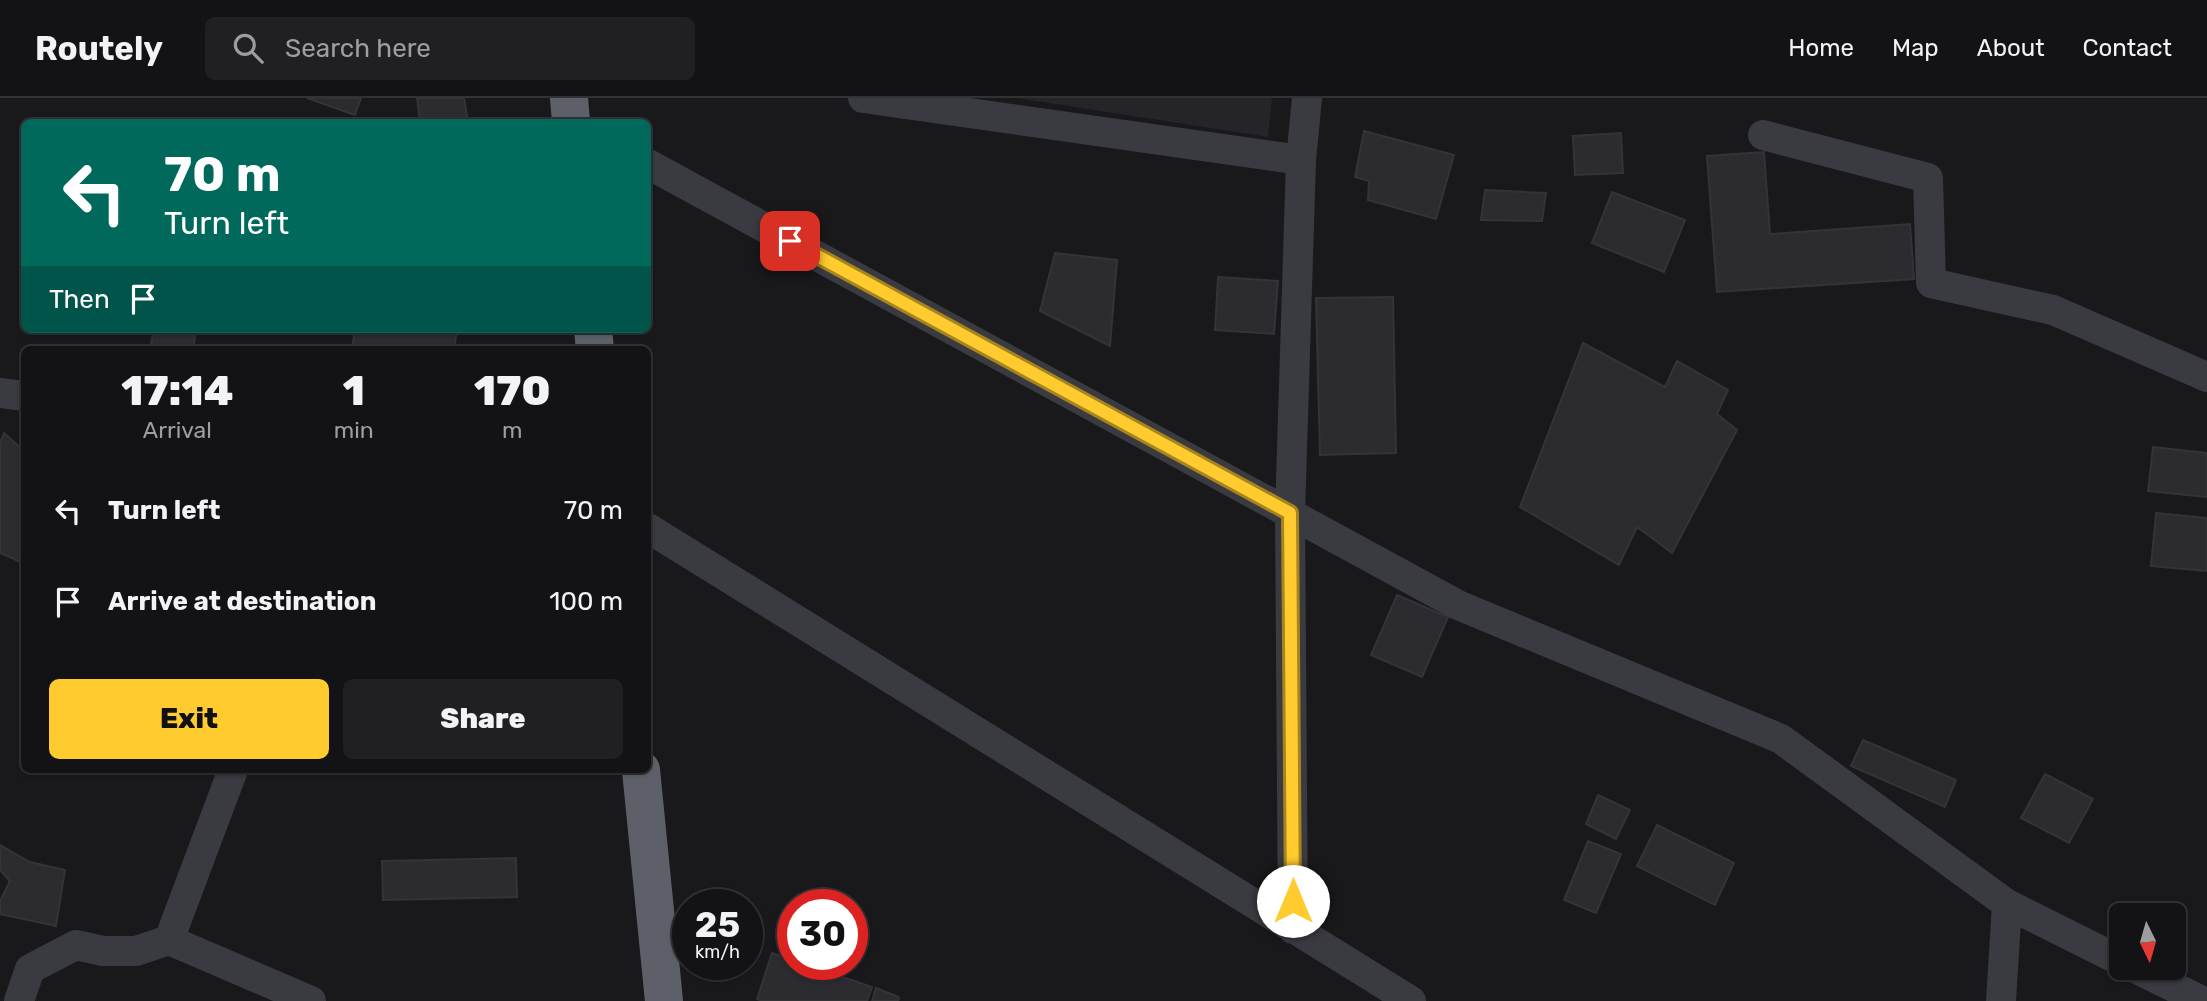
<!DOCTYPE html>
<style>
body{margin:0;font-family:Rubik,sans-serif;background:#202022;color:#f1f3f6;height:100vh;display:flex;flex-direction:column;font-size:26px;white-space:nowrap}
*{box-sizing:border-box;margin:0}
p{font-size:23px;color:#9d9ea0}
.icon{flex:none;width:38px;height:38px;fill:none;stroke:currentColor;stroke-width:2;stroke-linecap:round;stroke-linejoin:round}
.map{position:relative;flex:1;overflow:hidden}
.panel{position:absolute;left:21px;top:248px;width:630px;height:427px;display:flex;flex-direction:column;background:#131315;border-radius:10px;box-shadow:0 2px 5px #0004,0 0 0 2px #323234}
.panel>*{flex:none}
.banner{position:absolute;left:21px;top:21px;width:630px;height:214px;border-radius:10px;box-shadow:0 2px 5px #0004,0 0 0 2px #323234;background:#00695c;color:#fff;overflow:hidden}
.needle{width:46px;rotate:175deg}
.tools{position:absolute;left:2109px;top:805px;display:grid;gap:14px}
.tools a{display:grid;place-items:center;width:77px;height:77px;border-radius:10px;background:#131315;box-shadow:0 2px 5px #0004,0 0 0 2px #323234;font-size:35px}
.speed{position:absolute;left:672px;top:791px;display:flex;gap:14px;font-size:35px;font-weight:700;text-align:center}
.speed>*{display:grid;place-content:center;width:91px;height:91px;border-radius:50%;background:#131315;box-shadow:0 2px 5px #0004,0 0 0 2px #323234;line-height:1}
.speed small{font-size:18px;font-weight:400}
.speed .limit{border:10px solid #d22;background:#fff;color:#111}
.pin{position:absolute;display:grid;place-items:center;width:60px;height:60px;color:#fff;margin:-30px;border-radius:14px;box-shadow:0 4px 10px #0006}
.me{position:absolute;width:77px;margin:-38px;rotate:0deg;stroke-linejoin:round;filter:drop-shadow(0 0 5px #0008)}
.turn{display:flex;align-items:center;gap:24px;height:147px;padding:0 28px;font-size:32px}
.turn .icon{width:91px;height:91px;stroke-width:2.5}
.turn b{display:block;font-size:49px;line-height:60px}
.then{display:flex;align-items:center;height:66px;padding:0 28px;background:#0003;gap:14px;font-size:26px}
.eta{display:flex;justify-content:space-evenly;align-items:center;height:119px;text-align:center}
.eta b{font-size:42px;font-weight:800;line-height:49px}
.button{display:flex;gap:14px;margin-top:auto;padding:14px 28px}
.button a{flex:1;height:80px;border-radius:10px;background:#ffcb2e;color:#111;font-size:28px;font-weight:800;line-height:80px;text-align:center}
.button a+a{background:#202022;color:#f1f3f6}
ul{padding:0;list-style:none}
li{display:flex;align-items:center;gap:21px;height:91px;padding:0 28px}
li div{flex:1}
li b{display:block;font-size:26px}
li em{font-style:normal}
header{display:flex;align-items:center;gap:42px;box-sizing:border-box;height:98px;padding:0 35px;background:#131315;border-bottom:2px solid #323234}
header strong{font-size:33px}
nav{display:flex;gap:38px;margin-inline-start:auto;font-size:24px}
.search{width:490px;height:63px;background:#202022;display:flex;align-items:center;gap:18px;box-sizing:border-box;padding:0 24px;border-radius:10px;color:#9d9ea0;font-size:26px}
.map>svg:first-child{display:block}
.built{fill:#252529}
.building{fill:#2c2c30;stroke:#333338;stroke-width:2}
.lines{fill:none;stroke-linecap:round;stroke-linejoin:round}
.minor{stroke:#3a3a41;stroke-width:30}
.trunk{stroke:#5e6069;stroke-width:38}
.route-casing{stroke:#a6841e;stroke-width:18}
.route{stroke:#ffcb2e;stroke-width:12}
</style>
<header>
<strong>Routely</strong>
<div class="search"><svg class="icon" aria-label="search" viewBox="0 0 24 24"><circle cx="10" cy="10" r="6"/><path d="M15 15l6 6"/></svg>Search here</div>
<nav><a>Home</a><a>Map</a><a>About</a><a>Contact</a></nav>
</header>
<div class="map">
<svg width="2207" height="903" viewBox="0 0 2207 903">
<rect width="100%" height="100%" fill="#19191c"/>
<path class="built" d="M1017,0H1272L1268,39Z"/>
<path class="building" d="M307,0H361L355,17Z
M417,0H464L468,24H420Z
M1364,33L1454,57L1436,121L1368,102L1369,83L1355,79Z
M1621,35L1623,75L1575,77L1573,38Z
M1764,54L1770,136L1910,126L1914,181L1717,194L1707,58Z
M1485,92L1546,95L1542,123L1481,122Z
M1612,94L1685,122L1664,174L1592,145Z
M1055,155L1117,162L1110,248L1040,213Z
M1218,179L1278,183L1274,236L1215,232Z
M1393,199L1396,355L1320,357L1316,200Z
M154,231H196L193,252H150Z
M355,231H457L454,252H368L352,250Z
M1583,245L1665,289L1677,263L1728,292L1717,316L1737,332L1672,455L1637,429L1619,467L1520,409Z
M4,335L24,353L23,465L0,455V345Z
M2153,349L2207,355V399L2148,393Z
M2156,415L2207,420V473L2151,468Z
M1397,497L1448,519L1422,579L1371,557Z
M1863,642L1956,682L1945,709L1851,668Z
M2045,676L2093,701L2069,745L2021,720Z
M1598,697L1630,712L1616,741L1586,726Z
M1657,727L1734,765L1715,807L1637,768Z
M1588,743L1621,756L1596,815L1564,802Z
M0,747L30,764L65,772L56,828L0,816V803L10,783L0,772Z
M516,760L517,799L383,802L382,763Z
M772,855L793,862V866H805L872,889L867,903H763L757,901Z
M876,890L899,899L898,903H872Z"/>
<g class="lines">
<path class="minor" d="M863,0L1301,62
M1763,37L1928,80L1931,185L2053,212L2207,279
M648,66L1458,507L1781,641L2007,806L2121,863
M0,295L24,298
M648,430L1411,903
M1293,831L1290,415L1301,62L1307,0
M169,842L311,903
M2135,870L2202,903
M19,903L30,871L76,847L103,853H136L169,842L233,672
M2001,903L2007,806"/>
<path class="trunk" d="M569,0L571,24
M593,231L595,252
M641,672L664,903"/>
</g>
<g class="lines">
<g class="route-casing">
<path id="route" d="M790,143L1290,415L1293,803"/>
</g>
<use href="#route" class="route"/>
</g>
</svg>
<div class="tools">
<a><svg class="needle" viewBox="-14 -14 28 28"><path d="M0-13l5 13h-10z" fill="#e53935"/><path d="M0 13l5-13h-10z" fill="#9d9ea0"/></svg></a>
</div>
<div class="speed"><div>25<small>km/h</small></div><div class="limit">30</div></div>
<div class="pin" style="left:790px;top:143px;background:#d93025"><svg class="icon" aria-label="arrive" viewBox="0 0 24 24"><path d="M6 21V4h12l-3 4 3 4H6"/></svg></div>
<svg class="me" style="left:1293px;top:803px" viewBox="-20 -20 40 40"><circle r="19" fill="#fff"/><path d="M0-13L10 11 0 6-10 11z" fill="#ffcb2e"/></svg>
<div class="banner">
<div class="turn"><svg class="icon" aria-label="left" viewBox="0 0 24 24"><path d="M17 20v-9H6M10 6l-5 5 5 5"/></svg><div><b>70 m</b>Turn left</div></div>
<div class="then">Then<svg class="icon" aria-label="arrive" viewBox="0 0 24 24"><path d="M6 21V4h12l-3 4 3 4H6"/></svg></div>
</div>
<section class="panel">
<div class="eta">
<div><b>17:14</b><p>Arrival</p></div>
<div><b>1</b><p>min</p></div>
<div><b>170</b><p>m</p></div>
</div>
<ul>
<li><svg class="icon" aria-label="left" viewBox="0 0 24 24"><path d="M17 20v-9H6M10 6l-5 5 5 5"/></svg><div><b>Turn left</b></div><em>70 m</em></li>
<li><svg class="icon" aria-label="arrive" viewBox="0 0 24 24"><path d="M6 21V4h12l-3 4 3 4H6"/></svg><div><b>Arrive at destination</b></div><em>100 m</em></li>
</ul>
<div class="button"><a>Exit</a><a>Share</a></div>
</section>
</div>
